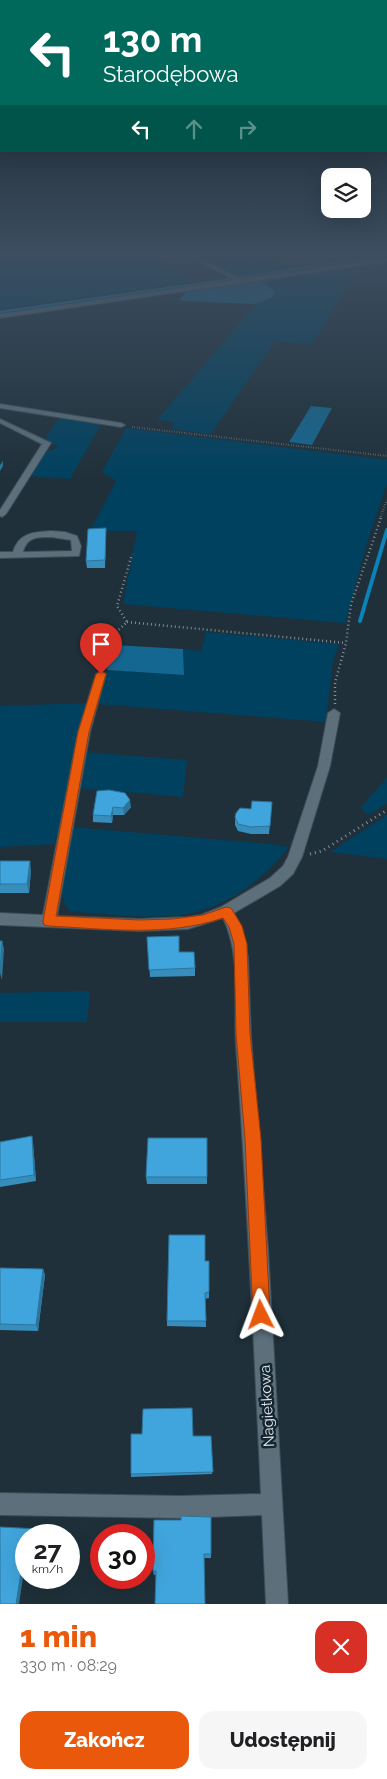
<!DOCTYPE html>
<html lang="pl">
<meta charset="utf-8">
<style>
body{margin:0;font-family:Raleway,sans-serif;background:#f6f6f6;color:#202124;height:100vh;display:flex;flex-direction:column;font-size:19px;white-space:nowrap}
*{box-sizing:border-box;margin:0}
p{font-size:16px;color:#757577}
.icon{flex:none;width:28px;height:28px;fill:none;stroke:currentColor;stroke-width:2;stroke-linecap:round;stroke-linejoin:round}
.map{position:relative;height:1604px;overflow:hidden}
.side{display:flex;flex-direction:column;background:#fff;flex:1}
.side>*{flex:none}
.banner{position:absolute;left:0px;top:0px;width:388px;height:152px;box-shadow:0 5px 20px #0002;background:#00695c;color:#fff;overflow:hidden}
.fabs{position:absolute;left:321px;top:168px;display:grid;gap:10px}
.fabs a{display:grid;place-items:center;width:50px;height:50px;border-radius:10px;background:#fff;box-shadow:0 5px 20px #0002;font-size:25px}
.speed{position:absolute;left:15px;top:1524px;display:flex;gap:10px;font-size:25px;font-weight:700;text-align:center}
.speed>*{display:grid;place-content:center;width:65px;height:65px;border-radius:50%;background:#fff;box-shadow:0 5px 20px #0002;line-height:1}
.speed small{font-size:12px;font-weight:400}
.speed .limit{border:8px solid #d22;background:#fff;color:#111}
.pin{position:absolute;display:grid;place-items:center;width:42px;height:42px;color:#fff;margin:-51px -21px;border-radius:50% 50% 50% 0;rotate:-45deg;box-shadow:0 0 5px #0007}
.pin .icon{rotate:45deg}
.me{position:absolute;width:55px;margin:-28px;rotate:357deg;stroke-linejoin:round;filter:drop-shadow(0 0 4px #0008)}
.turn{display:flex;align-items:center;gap:18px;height:105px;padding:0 20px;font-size:22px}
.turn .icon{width:65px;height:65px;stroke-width:2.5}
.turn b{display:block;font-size:35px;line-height:42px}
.lanes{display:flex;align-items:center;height:48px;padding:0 20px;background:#0003;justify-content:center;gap:25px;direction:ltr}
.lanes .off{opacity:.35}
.round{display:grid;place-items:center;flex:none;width:52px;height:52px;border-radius:15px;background:#f6f6f6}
.headline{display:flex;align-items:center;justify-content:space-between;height:85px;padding:0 20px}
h1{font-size:30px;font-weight:800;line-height:38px;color:#ea580c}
.cta{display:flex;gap:10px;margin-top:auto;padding:10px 20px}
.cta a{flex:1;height:58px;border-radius:15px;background:#ea580c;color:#fff;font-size:20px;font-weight:800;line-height:58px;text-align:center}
.cta a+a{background:#f6f6f6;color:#202124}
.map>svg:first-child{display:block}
.green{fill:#00415f}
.forest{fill:#146790}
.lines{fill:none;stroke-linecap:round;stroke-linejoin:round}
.stream-far1{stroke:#0983b8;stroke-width:2.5}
.stream{stroke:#0983b8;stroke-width:4}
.minor-casing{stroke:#3e4e56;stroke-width:2}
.path-far2{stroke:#818f97;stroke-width:2;stroke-dasharray:0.5 2;stroke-linecap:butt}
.path-far1{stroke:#818f97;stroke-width:2.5;stroke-dasharray:1 3;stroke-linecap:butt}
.path{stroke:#818f97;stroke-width:3;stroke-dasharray:1 4;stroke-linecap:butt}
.minor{fill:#5c6f7b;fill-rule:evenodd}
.wall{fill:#378ebd}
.shaded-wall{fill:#2d749a}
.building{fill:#40a5dc;stroke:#2d749a}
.route{fill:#ea580c;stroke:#983908}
.labels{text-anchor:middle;stroke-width:5;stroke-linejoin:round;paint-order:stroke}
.near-street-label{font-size:15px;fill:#dce7ee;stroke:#152630}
</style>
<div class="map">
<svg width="387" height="1604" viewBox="0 0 387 1604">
<rect width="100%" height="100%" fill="#1f303a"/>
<path class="green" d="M0,257H153L195,281L0,309Z
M197,257H273L290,269L236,277Z
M360,265L312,344L275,341L211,434L171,429L174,422L157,420L256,304L271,298L276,293L260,280Z
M60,417L101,424L70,479L30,476L46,452L59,447L45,439Z
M126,428L387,460V483L368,540L345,623L123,604L137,531H90L116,481L102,472Z
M206,632L339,644L333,661L326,722L98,704L107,670L184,675L183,649L201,651Z
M89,703L55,844L0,847V706Z
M84,752L187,760L183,797L76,788Z
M387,775V804L368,815L360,808L386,779Z
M387,815V859L330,852Z
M71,827L271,844L289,847C266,876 233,903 196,912C161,921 107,914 70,911C68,908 65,905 64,901C58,883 68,845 71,827Z
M90,991L87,1022H0V993Z"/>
<path class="forest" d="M260,280L276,292L271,298L256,304L182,301L180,299L187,291Z
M311,406L332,408L312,445L289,442Z
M114,645L183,649L184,675L107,670Z"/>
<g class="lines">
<path class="stream-far1" d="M351,261L387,258
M239,278L341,262
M0,312L233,279"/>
<path class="stream" d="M360,621L387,530"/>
<g class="minor-casing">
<path id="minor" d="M190,257H197L241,279L387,258V262L0,318V314L234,280Z
M0,404L121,423L125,425L121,427L0,408Z
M0,419L51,443L6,514L2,517L0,516V510L42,444L0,423Z
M51,531L65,532L77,536L81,546L79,556L0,558V552H13C19,533 33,532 51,531ZM51,537L71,540L72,551L23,552C27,537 37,537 51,537Z
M101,671L106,674L90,732L57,916L139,919L188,917L201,915L221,907L270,878L283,866L288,857L318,766L328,713L334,709L340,713L330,766L302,857L293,874L280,886L234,913L240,926L248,957L251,1037L268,1249L288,1604H266L262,1515L180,1518L0,1515V1493L180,1496L261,1494C254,1344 247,1194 236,1045C233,1003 242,957 223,918L188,929L139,931L0,925V913L43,915L78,732L96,674Z"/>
</g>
<path class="path-far2" d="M132,427L387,456
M380,519L386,502"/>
<path class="path-far1" d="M127,622L346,643
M103,665L110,638L127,622L117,606L132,554
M335,704V683L346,643L351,604L381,518"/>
<path class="path" d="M310,854L322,851L387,810"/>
<use href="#minor" class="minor"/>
</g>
<path class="wall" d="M106,528L105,568H87L86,561Z
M109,790L131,807L124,815H113L112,823L93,822V815Z
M272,802L269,834H251L238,831L235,825V817L251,809Z
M0,861L31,870L29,893H0Z
M147,937L195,968V976L150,977Z
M207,1138V1184H147L146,1177Z
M0,1142L33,1143L36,1181L0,1187Z
M205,1261L209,1292V1298L205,1299L206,1327L167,1326V1321Z
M0,1268L43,1269L45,1275L38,1331L0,1330Z
M193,1436H211L212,1474L131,1477V1474Z
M154,1520L211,1554V1558H204L156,1575H154L153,1571Z"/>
<path class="shaded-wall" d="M3,461V466L0,471V465Z
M130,800L131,807L124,815L123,808Z
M113,807V815L112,823L111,816Z
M30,861L31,870L29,893L27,884Z
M2,941L4,949L2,980L0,973Z
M32,1136L33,1143L36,1181L34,1175Z
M43,1269L45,1275L38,1331L36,1325Z
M38,1529L40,1532V1535H38Z
M23,1560L25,1564L19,1604H16Z"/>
<path class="building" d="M106,528L105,560L86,561L88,529Z
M109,790L125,793L130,800L123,808L113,807L111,816L93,815L97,791Z
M252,801L272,802L270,826L251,827L238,824L235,817L236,813L240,808L251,809Z
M0,861H30L27,884H0Z
M179,936V952H194L195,968L149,970L147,937Z
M0,941H2L0,973Z
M32,1136L34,1175L0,1180V1142Z
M148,1138H207V1177H146Z
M169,1235H205V1261H209V1292L205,1293L206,1321H167Z
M0,1268L43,1269L36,1325L0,1324Z
M192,1408L193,1436H211L213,1472L131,1474V1434H142L143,1409Z
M181,1516L211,1517V1554H204L205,1604H155L156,1571H153L154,1520H181Z
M0,1527L38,1529V1535H26V1561L23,1560L16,1604H0Z"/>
<linearGradient id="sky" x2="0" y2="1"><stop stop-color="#111a20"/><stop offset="0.53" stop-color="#3c4e60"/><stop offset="1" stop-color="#3c4e60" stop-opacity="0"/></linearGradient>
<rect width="387" height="481" fill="url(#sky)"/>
<path class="route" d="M101,671L106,674L89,732L56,916L139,920L172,919L203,915L226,907L231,908L242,926L247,944L250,1034L261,1139L270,1315L267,1321L261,1324L255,1321L253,1315L245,1139L236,1034L234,944L229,927L223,918C167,937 107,929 49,926L44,925L43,921L78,732L96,674Z"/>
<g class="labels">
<g class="near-street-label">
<text transform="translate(267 1406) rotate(-93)" y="5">Nagietkowa</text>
</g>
</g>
</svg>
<div class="fabs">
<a><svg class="icon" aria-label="layers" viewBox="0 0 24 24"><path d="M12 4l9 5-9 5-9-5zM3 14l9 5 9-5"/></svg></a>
</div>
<div class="speed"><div>27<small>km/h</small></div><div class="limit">30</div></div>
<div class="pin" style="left:101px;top:674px;background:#d93025"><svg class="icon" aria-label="arrive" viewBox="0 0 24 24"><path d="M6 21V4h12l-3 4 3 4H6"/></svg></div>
<svg class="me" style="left:261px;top:1315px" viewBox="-20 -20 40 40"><path d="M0-17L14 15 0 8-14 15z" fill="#ea580c" stroke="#fff" stroke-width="4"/></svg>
<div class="banner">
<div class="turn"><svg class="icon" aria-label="left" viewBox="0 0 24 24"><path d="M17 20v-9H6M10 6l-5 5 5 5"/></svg><div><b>130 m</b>Starodębowa</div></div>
<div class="lanes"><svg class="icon" aria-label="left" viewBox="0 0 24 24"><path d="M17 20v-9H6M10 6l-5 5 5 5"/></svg><svg class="icon off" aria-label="ahead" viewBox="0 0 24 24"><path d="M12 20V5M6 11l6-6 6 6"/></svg><svg class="icon off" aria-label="right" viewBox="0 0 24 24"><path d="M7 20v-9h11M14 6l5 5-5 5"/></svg></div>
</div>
</div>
<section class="side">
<div class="headline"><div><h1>1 min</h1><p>330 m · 08:29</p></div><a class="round" style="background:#d93025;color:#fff"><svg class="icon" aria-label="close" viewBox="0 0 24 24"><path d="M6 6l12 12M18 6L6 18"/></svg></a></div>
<div class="cta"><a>Zakończ</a><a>Udostępnij</a></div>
</section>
